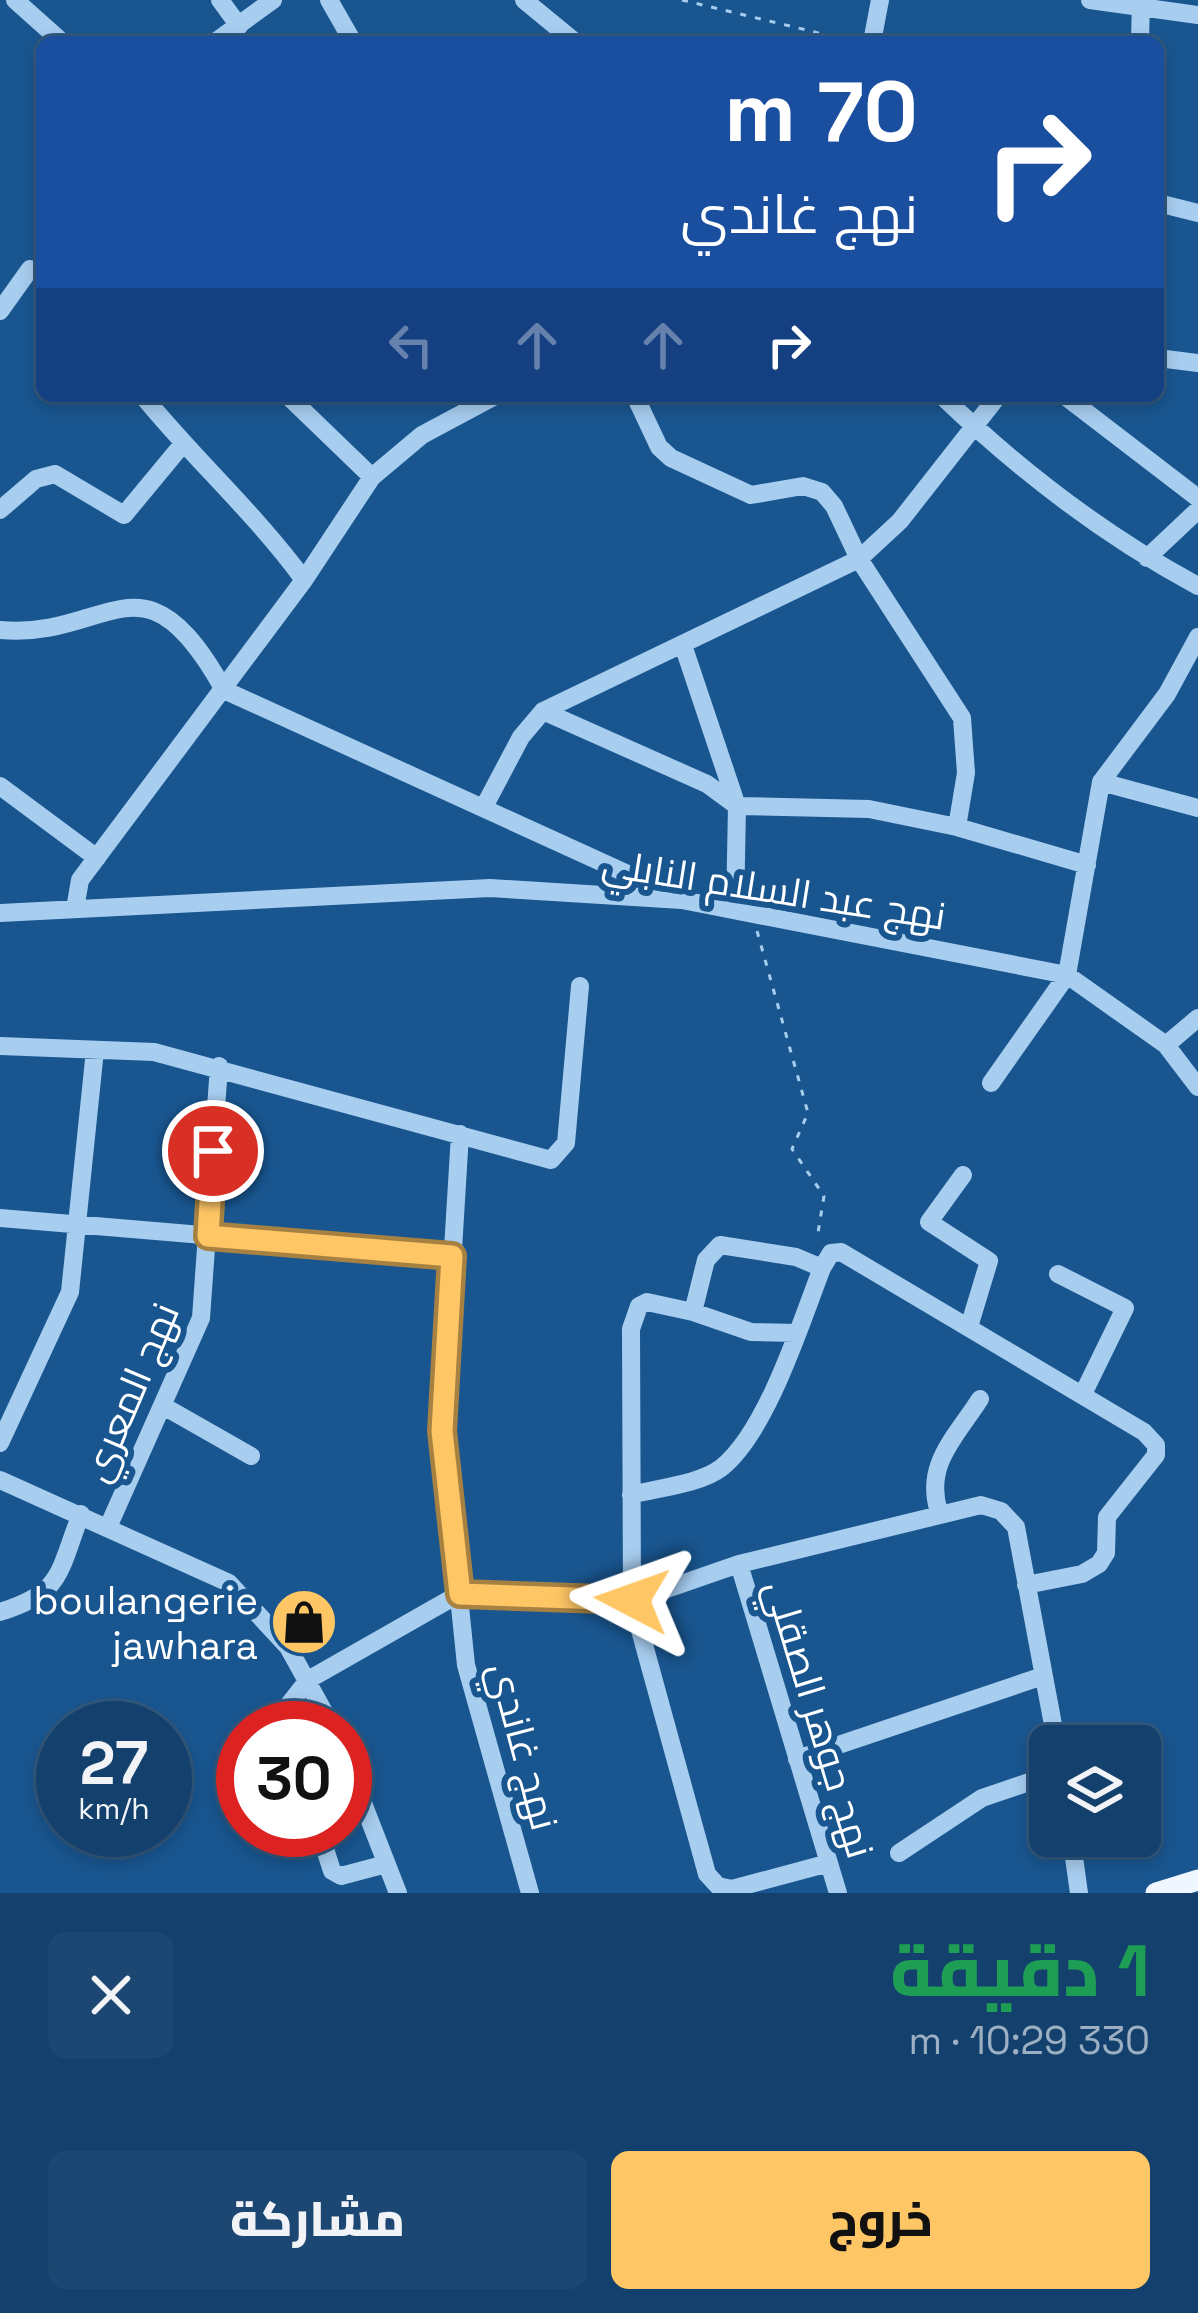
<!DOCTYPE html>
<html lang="ar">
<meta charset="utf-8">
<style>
body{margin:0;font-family:"Space Grotesk",Cairo,sans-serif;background:#1c4772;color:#f1f3f6;direction:rtl;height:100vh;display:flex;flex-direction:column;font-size:45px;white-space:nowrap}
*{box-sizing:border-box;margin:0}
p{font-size:39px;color:#9dafc2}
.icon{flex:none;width:66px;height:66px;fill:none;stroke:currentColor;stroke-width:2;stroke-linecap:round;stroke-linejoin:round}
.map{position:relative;height:1893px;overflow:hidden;direction:ltr}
.panel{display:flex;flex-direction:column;background:#13406c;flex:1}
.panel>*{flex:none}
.hud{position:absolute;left:36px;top:36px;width:1128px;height:366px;border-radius:18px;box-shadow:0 6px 18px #0003,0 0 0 3px #32597f;direction:rtl;background:#1a4fa0;color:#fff;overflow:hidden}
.tools{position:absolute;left:1029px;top:1725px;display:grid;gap:24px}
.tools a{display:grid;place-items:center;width:132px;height:132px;border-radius:18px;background:#13406c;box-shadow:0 6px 18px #0003,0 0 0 3px #32597f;font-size:60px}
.speed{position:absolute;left:36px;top:1701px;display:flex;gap:24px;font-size:60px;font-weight:700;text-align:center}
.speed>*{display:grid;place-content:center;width:156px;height:156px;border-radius:50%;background:#13406c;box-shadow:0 6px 18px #0003,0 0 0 3px #32597f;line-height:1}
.speed small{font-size:30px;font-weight:400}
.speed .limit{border:18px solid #d22;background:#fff;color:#111}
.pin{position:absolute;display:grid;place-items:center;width:102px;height:102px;color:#fff;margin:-51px;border:6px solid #fff;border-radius:50%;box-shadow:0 3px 12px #0007}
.me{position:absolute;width:132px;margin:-66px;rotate:274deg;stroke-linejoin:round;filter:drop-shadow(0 0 9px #0008)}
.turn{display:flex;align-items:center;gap:42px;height:252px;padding:0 48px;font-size:54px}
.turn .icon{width:156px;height:156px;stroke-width:2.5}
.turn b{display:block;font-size:84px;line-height:102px}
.lanes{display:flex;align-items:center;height:114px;padding:0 48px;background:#0003;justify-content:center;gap:60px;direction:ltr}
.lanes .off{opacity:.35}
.round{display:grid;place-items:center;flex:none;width:126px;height:126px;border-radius:18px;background:#1c4772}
.overview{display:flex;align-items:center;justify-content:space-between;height:204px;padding:0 48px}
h1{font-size:72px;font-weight:800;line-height:90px;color:#1e9e55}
.button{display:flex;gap:24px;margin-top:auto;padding:24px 48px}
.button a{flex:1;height:138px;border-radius:18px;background:#ffc665;color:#111;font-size:48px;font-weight:800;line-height:138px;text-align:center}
.button a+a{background:#1c4772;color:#f1f3f6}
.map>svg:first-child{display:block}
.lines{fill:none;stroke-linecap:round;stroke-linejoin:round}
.path{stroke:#a7cdef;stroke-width:3;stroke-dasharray:6 9;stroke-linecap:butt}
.minor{stroke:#a7cdef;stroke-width:18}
.major{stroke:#eff6ff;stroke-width:21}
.route-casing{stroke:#a68142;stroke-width:30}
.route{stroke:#ffc665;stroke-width:21}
.labels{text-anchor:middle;stroke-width:12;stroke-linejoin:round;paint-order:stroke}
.street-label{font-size:39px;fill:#fff;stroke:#195690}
.poi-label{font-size:39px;fill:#fff;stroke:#195690;text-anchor:end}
</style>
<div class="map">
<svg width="1198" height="1893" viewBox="0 0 1198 1893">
<rect width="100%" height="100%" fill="#195690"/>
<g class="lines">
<path class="path" d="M682,0L856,42
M757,931L808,1113L792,1149L824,1196L817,1239"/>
<path class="minor" d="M15,0L62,42
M220,0L239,26
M329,0L353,42
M524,0L575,42
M1090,0L1198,15
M215,42L273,0
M872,42L880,0
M1140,42L1141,0
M1158,203L1198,213
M0,311L30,269
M1158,358L1198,363
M143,396C195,460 256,514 304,580
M288,396L372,477
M635,396L659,447L671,458L751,495L803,486L822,492L834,506L859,559L962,718L966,773L957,827
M942,396C1018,469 1105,536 1198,586
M1065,396L1198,498
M0,510L36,479L55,474L124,515L182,445
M1147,558L1198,510
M0,630C110,640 142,543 224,690L667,892
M683,645L737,806L735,910
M543,711L707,784L737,806L869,809L957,827L1087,865
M1101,782L1198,808
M0,786L97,858
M485,805L521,737L543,711L859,559L900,521L998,396
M75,909L80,880L304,580L372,477L422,435L495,396
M0,913L490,888L682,900L1067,975L1166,1045L1198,1087
M1166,1045L1198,1018
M0,1046L154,1052L551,1160L566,1143L580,986
M991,1083L1067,975L1101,782L1167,694L1198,637
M460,1134L442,1431L466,1665L530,1893
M963,1175L929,1222L989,1261L969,1327
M0,1218L452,1256
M1058,1274L1125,1308L1083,1394
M693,1312L751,1332L797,1333
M165,1407L251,1456
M0,1443L70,1292L95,1050
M0,1480L229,1583L288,1647L333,1728
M631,1495C657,1488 700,1484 721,1468C767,1432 801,1322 822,1268
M939,1512C924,1465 955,1438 980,1399
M109,1525L201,1318L219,1066
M739,1564L838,1893
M0,1612C64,1592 58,1572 81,1514
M287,1728L286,1708L308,1680L459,1594L632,1601L739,1564L981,1505L1001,1511L1016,1527L1057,1746
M345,1757L398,1893
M797,1759L1043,1676
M319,1830L332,1871L341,1876L386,1864
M1071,1836L1079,1893
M899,1853L982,1798L1050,1775
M829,1863L732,1889L718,1886L707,1874L632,1601L631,1329L639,1306L647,1302L693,1312L706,1260L720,1245L796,1257L822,1268L831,1253L841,1252L1144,1432L1156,1445V1455L1107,1517L1106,1553L1099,1564L1082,1574L1026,1585"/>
<path class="major" d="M1156,1893L1198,1880"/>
</g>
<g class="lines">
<g class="route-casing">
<path id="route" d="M213,1151L208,1236L452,1256L442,1431L460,1594L632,1600"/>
</g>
<use href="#route" class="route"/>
</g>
<defs>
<g id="shop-disc" transform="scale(3.45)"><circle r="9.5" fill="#ffc665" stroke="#195690"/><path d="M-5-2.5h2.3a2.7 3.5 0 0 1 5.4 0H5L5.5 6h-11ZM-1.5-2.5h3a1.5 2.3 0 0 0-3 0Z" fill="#111"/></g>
</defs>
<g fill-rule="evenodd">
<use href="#shop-disc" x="304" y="1622"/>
</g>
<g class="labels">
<g class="street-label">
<text transform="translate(774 889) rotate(9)" y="14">نهج عبد السلام النابلي</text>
<text transform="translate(130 1392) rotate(-67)" y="14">نهج المعري</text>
<text transform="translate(820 1719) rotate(73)" y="14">نهج جوهر الصقلي</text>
<text transform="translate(524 1746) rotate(75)" y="14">نهج غاندي</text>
</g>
<g class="poi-label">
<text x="258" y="1614">boulangerie<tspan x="258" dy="45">jawhara</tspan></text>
</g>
</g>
</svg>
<div class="tools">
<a><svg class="icon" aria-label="layers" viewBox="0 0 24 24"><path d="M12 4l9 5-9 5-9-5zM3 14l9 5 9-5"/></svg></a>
</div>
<div class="speed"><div>27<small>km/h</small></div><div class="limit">30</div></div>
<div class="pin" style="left:213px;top:1151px;background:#d93025"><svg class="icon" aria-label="arrive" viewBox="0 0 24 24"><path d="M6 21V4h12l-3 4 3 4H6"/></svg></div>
<svg class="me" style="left:632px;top:1600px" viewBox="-20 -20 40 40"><path d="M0-17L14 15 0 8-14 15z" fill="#ffc665" stroke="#fff" stroke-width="4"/></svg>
<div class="hud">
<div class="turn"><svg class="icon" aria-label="right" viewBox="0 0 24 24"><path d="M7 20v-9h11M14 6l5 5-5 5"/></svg><div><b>70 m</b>نهج غاندي</div></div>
<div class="lanes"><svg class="icon off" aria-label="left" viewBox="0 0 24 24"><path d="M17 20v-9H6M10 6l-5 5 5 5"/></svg><svg class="icon off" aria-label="ahead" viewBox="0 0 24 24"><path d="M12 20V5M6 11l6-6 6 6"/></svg><svg class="icon off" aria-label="ahead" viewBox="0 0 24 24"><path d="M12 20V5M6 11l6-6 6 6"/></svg><svg class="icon" aria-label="right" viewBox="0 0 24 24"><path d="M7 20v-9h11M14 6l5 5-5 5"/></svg></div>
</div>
</div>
<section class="panel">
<div class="overview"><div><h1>1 دقيقة</h1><p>330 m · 10:29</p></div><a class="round"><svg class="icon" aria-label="close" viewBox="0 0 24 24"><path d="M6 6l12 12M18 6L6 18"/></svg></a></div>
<div class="button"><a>خروج</a><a>مشاركة</a></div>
</section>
